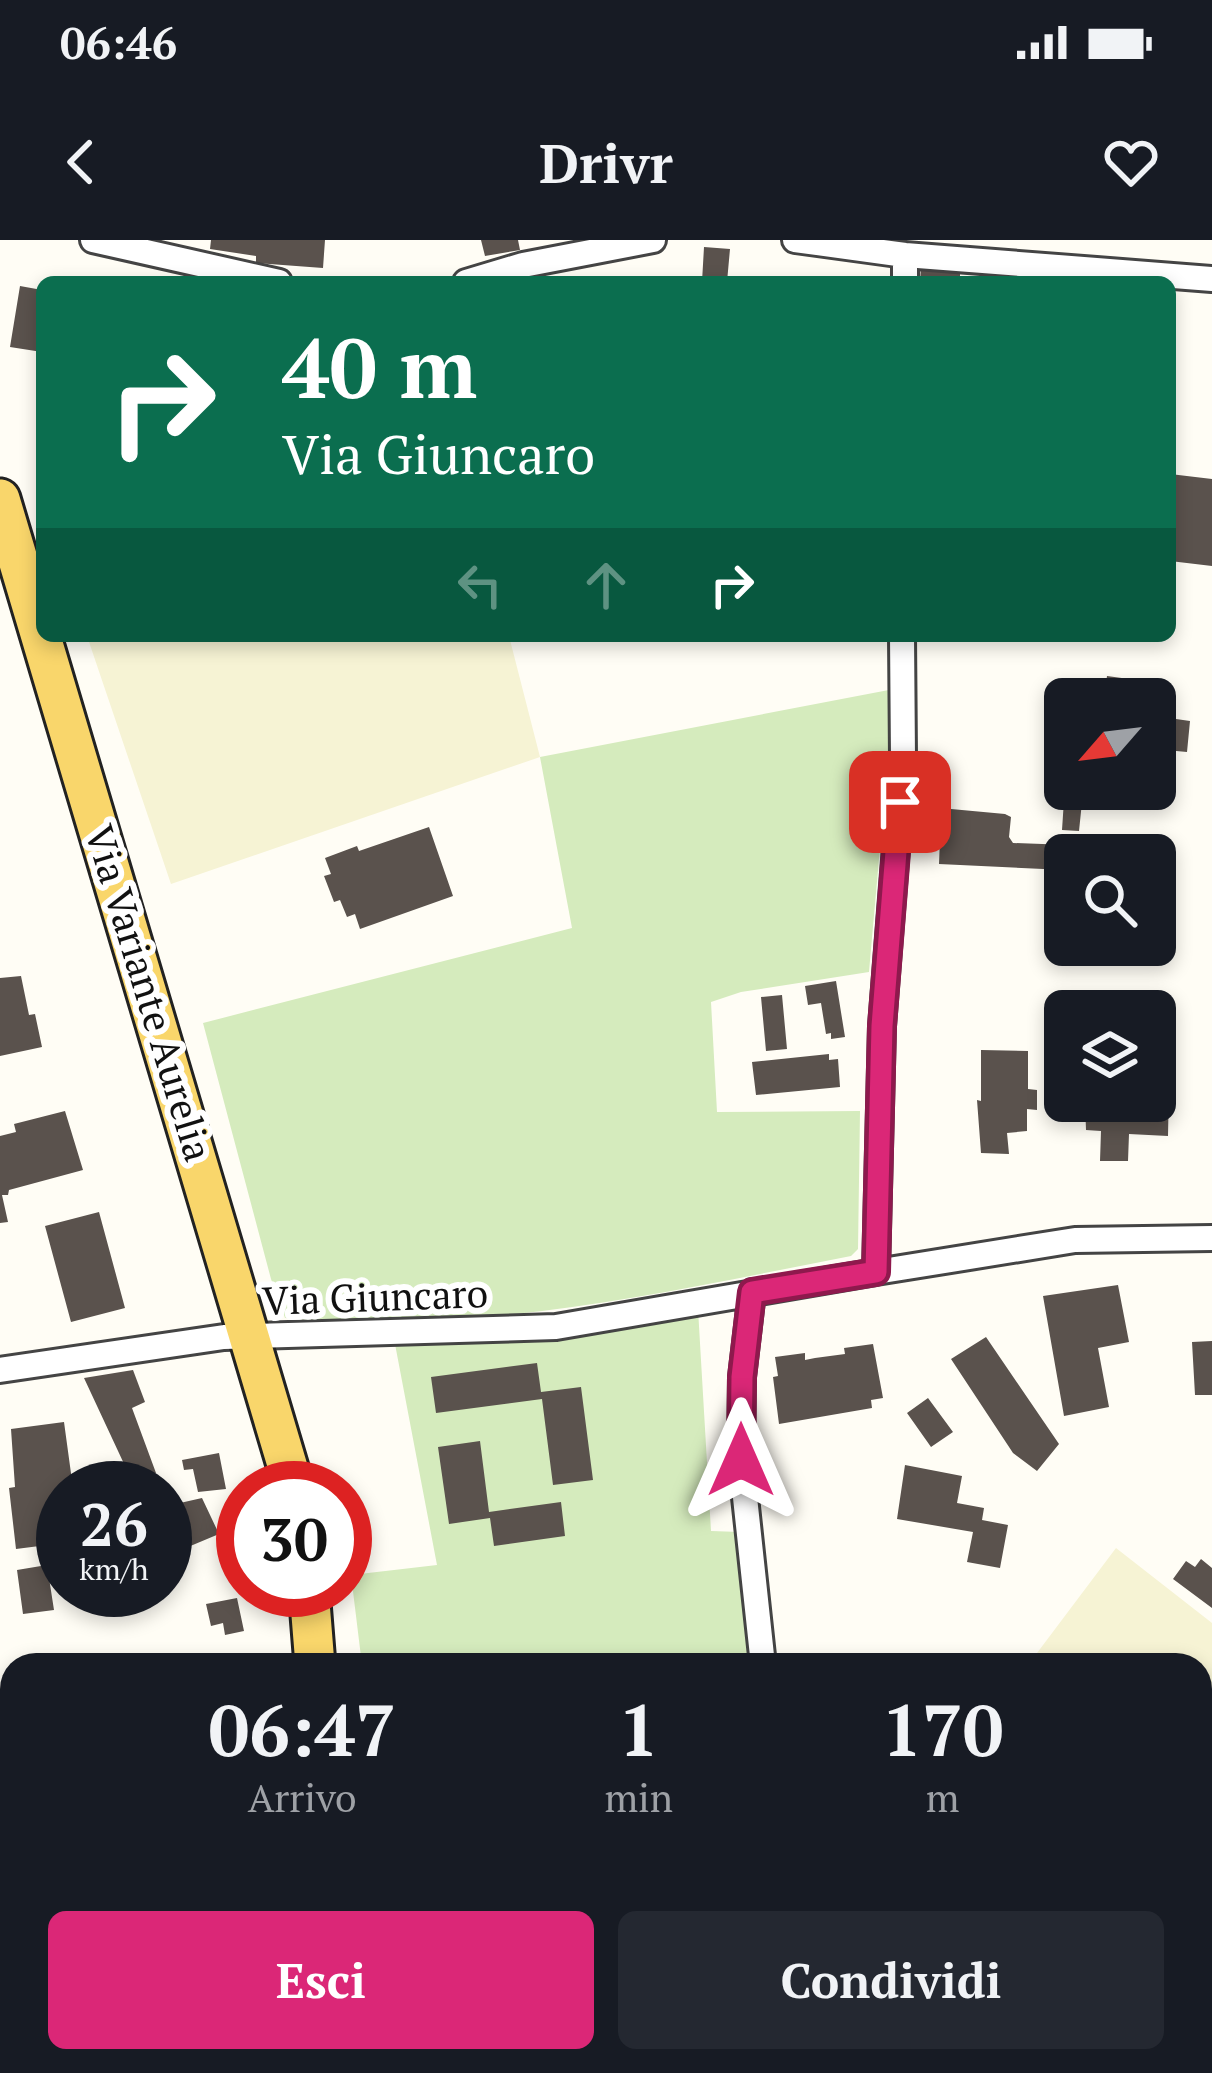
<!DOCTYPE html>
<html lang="it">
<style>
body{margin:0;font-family:"PT Serif",serif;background:#242831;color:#f1f3f6;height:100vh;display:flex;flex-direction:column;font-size:45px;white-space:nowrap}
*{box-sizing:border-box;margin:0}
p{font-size:39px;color:#9ea1a6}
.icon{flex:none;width:66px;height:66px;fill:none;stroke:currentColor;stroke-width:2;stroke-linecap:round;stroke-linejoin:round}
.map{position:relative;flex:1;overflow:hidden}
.sheet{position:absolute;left:0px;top:1413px;width:1212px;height:420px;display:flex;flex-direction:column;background:#171b24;border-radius:36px 36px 0 0;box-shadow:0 6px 18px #0003}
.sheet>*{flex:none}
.banner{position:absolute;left:36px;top:36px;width:1140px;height:366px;border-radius:18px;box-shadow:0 6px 18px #0003;background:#0b6e4f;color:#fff;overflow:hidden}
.needle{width:78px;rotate:242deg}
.tools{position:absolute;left:1044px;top:438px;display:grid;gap:24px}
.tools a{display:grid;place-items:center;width:132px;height:132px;border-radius:18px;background:#171b24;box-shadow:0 6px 18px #0003;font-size:60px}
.speed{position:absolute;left:36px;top:1221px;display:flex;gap:24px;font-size:60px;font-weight:700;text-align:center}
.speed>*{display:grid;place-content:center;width:156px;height:156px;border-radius:50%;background:#171b24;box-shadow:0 6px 18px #0003;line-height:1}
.speed small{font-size:30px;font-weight:400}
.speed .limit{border:18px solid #d22;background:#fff;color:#111}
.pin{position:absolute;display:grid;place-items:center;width:102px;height:102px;color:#fff;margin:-51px;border-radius:24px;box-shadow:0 6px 18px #0006}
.me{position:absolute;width:132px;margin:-66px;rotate:0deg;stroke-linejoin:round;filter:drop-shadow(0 0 9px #0008)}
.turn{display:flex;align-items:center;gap:42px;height:252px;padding:0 48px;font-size:54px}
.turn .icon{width:156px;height:156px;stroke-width:2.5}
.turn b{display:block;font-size:84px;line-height:102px}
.lanes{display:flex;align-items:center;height:114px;padding:0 48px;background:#0003;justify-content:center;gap:60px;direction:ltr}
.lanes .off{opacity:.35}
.eta{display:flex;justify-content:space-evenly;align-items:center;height:204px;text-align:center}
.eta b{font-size:72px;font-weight:700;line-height:84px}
.action{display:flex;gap:24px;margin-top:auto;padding:24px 48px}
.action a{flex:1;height:138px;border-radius:18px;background:#db2777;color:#fff;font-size:48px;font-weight:700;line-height:138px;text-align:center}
.action a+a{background:#242831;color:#f1f3f6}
.status{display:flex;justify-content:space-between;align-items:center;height:84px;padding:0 60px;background:#171b24;direction:ltr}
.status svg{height:33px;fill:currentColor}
header{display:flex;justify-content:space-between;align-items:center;height:156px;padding:0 48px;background:#171b24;font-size:54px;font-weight:700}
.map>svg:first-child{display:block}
.farmland{fill:#f6f3d4}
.green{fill:#d5ebbd}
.building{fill:#5a524d}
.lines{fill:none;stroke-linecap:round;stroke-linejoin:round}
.street-casing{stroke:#444;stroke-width:30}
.primary-casing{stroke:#222;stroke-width:45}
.path{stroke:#333;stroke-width:6;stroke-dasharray:12 6;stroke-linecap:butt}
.street{stroke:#fff;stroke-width:24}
.primary{stroke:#f9d66b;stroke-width:39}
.route-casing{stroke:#8e194d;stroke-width:30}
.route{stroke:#db2777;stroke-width:21}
.labels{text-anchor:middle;stroke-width:12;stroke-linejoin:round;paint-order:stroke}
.street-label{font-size:39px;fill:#111;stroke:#fff}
</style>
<div class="status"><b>06:46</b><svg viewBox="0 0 49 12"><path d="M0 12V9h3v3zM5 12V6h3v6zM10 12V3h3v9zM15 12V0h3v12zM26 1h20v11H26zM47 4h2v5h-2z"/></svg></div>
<header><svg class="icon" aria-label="back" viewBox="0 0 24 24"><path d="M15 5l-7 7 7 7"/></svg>Drivr<svg class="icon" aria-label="heart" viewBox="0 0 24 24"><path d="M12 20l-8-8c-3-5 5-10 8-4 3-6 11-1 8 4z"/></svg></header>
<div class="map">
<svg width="1212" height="1833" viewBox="0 0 1212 1833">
<rect width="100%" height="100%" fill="#fffdf5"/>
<path class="farmland" d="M87,396H509L540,517L171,644Z
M1116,1308L1212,1383V1665L1200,1692V1425H1028Z
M921,1821H1104L1088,1833H971L927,1827Z"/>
<path class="green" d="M894,449L869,732L741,752L711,762L717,872L860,871L858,1009L851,1016C666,1052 475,1096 285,1078L271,1039L203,783L572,688L540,517Z
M698,1069L711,1291L740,1292L754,1425H362L351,1335L437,1325L395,1104L572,1095Z"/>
<path class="building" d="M211,0H325L323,28L256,23V16L210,9Z
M481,0H518L520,10L485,16Z
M704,7L730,9L727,42H702Z
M921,25L946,26V32L960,33V42H920Z
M1008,33L1059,37L1058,42H1007Z
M20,46L42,50V112L10,107Z
M1170,234L1212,239V326L1170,321Z
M1107,436L1151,442L1149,453L1172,456L1169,478L1190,481L1187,512L1155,509V459H1104Z
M1064,560L1082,562L1079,591L1062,590Z
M951,569L1005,574L1011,577L1009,597L1013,603L1069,605L1065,630L939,624L940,598H949Z
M429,587L453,656L360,689L355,674L347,677L340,660L334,662L324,636L331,634L325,618L357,606L359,611Z
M21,736L29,775L35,774L42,807L0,816V738Z
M836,741L845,797L831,799V793L826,794L821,763L808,765L805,746Z
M782,755L787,809L766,811L761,757Z
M981,810L1028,811V849L1037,850V870L1027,869V891L1007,893L1009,914L981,913L977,860L981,861Z
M829,814V820L838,819L840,847L756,855L752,822Z
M1155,844H1169L1168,896L1129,894L1128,921H1100L1101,891L1086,890L1085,861H1155Z
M65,871L83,930L9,950L8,955H2L8,982L0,983V896L16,892L14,884Z
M99,972L125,1068L71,1082L45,986Z
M1118,1045L1129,1102L1098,1108L1109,1167L1064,1176L1043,1056Z
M986,1097L1059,1204L1037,1231L1013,1213L951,1119Z
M1212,1101V1155H1195L1192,1102Z
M873,1104L883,1158L871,1160L872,1168L779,1184L773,1137L778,1136L775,1117L805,1113V1120L815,1118L845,1114L844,1108Z
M537,1123L541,1152L581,1147L593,1240L553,1245L542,1159L436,1173L431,1137Z
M133,1130L145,1162L132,1168L156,1233L132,1241L84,1138Z
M928,1158L953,1192L931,1207L907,1173Z
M64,1182L73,1248H63V1303L16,1309L9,1248L15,1247L11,1189Z
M480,1201L489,1272L561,1262L565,1296L494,1306L490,1278L449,1284L438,1207Z
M219,1213L226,1249L198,1252L193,1229L184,1230L182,1220Z
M905,1225L962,1236L957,1263L984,1268L982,1280L1008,1285L1000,1328L967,1322L973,1292L897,1279Z
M175,1251L180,1263L202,1258L219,1294L188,1307L170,1278L165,1281V1255Z
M1201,1319L1212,1328V1368L1173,1339L1186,1321L1195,1327Z
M47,1325L54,1370L23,1374L17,1330Z
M237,1358L244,1391L225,1395L223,1383L211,1386L206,1364Z
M0,1576H12V1676L0,1677Z
M0,1786H12V1821H22V1825L0,1826Z
M594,1821H634V1833H593Z
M670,1821H713V1833H669Z"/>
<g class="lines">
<g class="street-casing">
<path id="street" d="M93,0L279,42
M795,0L905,15L1212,39
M466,42L523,25L653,0
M905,42V15
M876,1032L1075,1000L1212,998
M752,1052L742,1137L741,1220L763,1425
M0,1130L224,1097L556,1087L876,1032L882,786L903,518L902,396
M186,1833L275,1821
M561,1833V1821"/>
</g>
<g class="primary-casing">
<path id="primary" d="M0,259L294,1248
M309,1350L315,1425
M333,1821L334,1833"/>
</g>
<path class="path" d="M393,1833L401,1821"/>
<use href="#street" class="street"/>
<use href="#primary" class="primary"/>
</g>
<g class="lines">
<g class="route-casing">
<path id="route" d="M741,1220L742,1137L752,1052L876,1032L882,786L900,562"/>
</g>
<use href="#route" class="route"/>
</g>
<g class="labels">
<g class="street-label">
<text transform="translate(149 753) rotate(73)" y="14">Via Variante Aurelia</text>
<text transform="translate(375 1057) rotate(-2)" y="14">Via Giuncaro</text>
</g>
</g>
</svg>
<div class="tools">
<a><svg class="needle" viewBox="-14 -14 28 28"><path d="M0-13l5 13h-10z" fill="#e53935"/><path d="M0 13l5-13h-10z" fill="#9ea1a6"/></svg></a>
<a><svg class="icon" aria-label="search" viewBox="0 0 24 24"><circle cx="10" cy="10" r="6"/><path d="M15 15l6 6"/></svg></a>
<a><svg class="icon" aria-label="layers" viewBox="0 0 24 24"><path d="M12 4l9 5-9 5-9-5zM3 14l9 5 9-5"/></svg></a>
</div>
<div class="speed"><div>26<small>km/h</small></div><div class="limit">30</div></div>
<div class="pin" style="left:900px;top:562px;background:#d93025"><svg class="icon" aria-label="arrive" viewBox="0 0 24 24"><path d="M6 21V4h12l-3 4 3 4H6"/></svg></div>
<svg class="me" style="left:741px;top:1220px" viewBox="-20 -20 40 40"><path d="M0-17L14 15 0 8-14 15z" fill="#db2777" stroke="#fff" stroke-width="4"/></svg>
<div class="banner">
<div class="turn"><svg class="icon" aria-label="right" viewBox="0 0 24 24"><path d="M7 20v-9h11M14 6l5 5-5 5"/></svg><div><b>40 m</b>Via Giuncaro</div></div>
<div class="lanes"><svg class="icon off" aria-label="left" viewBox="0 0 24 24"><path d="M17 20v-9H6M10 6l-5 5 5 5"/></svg><svg class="icon off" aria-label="ahead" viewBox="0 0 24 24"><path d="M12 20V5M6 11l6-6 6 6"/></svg><svg class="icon" aria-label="right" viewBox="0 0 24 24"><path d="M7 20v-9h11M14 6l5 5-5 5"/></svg></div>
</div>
<section class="sheet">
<div class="eta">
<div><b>06:47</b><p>Arrivo</p></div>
<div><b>1</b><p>min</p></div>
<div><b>170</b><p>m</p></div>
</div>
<div class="action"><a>Esci</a><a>Condividi</a></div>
</section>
</div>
